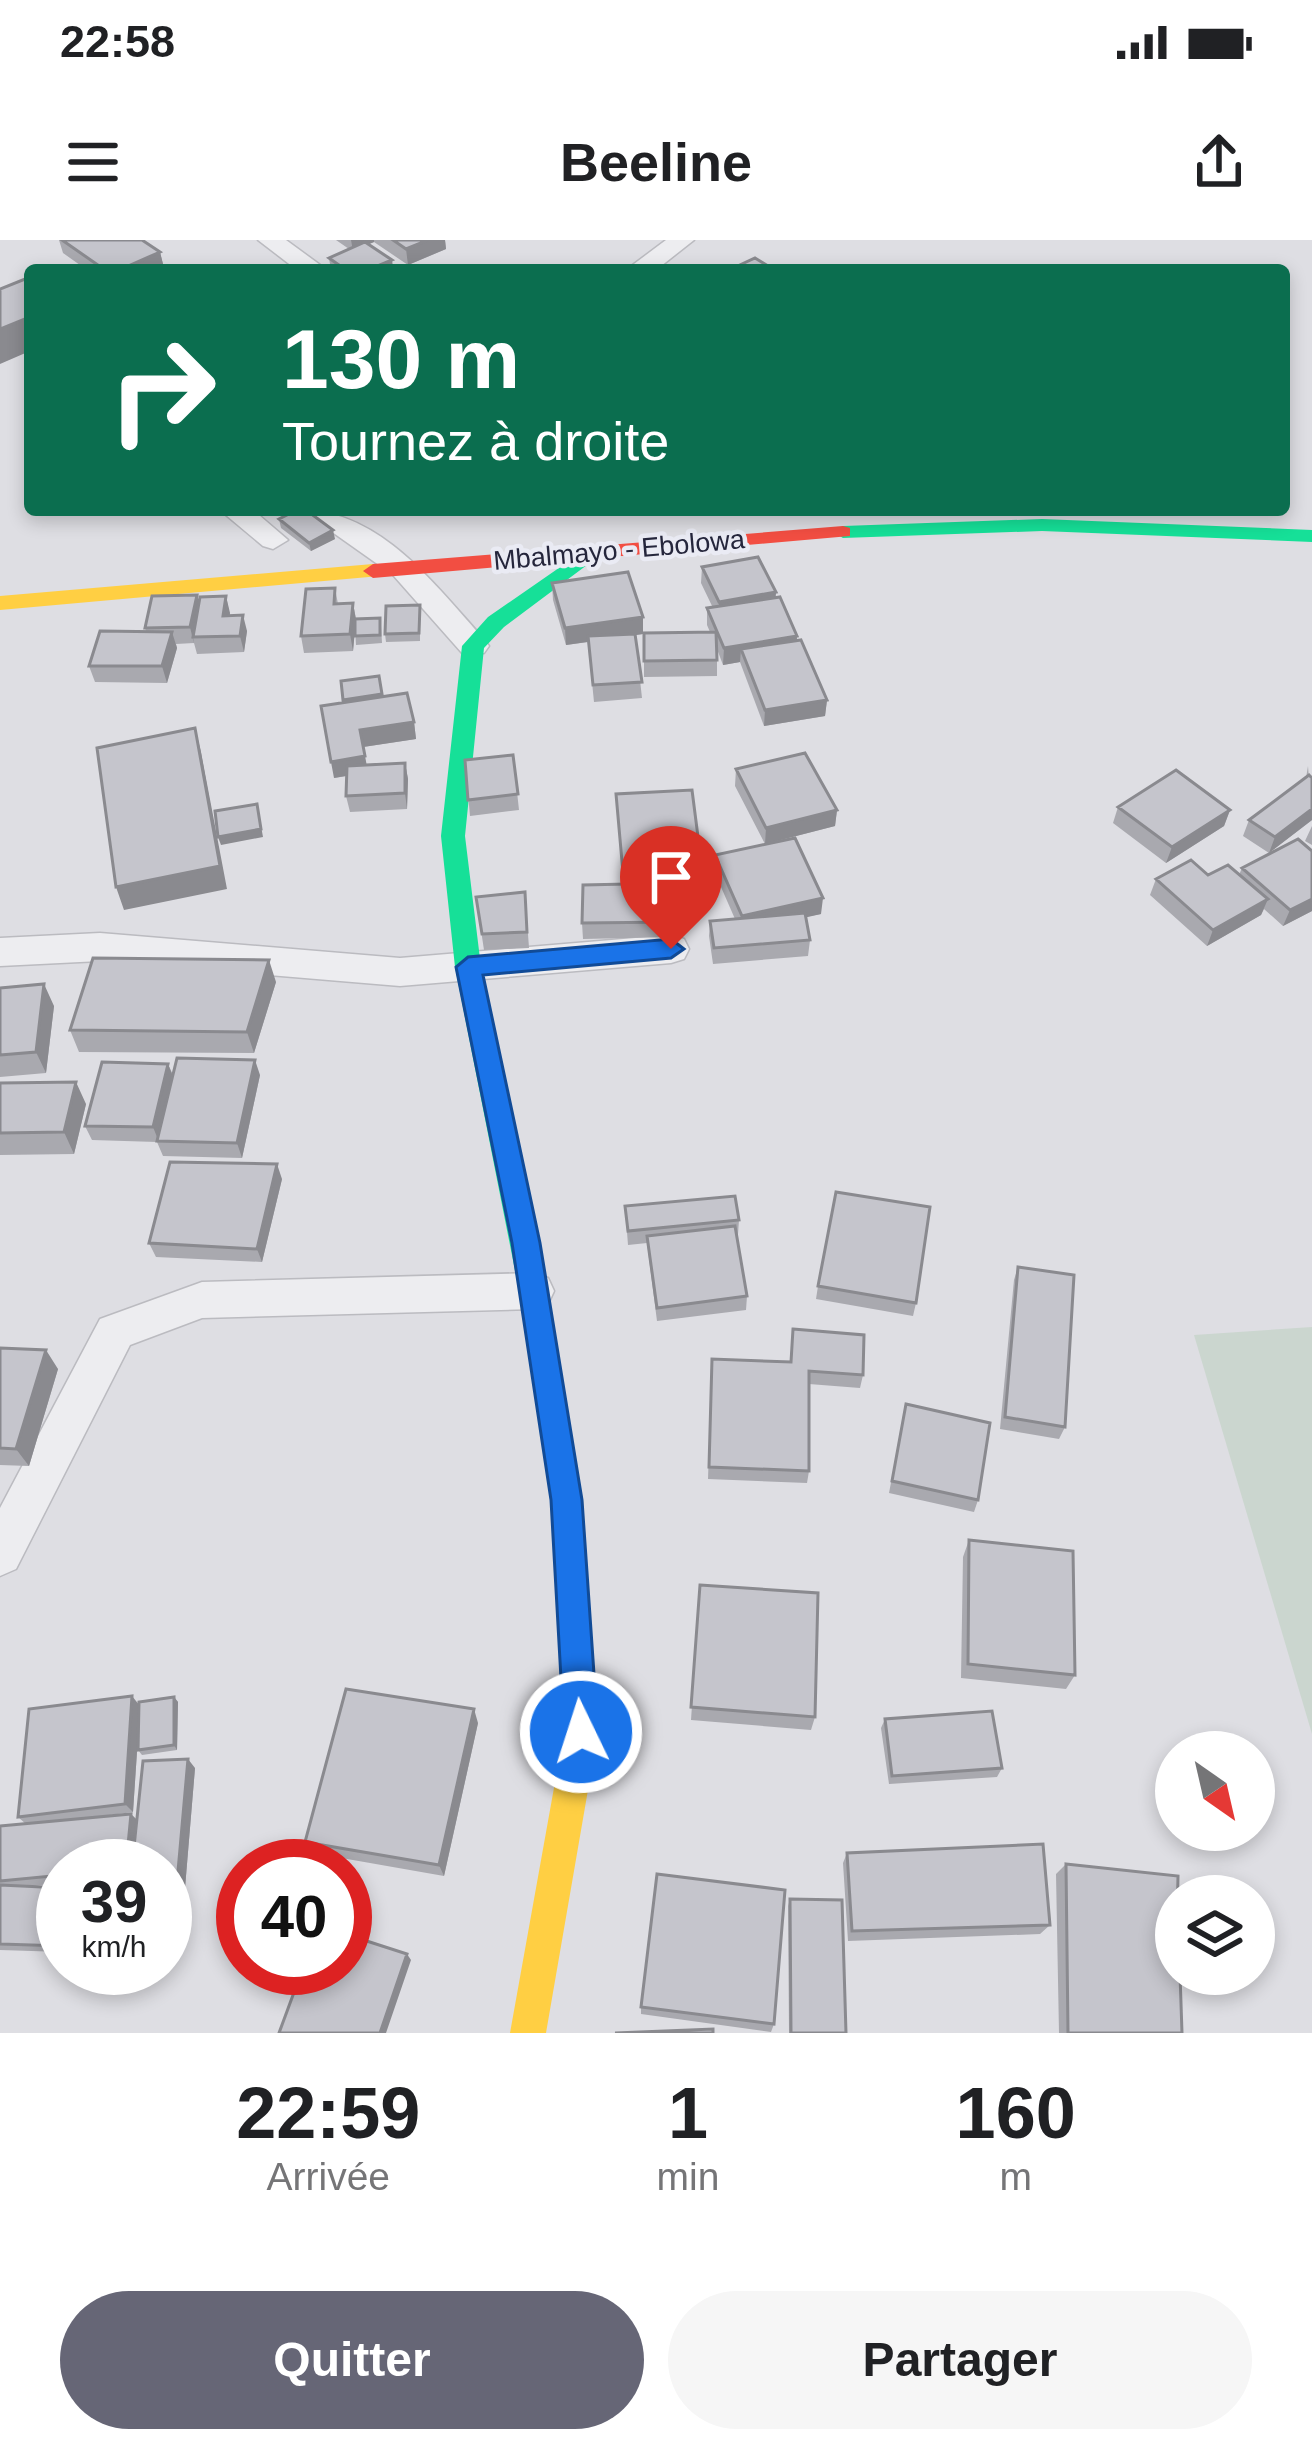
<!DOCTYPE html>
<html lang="fr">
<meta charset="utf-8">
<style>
body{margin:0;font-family:Arial,sans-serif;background:#f6f6f6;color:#202124;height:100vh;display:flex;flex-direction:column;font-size:45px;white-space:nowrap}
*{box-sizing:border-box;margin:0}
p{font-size:39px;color:#757577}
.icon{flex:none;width:66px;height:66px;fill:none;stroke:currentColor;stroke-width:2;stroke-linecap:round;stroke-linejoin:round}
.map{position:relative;height:1793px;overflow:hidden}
.sheet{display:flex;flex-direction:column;background:#fff;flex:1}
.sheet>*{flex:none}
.top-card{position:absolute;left:24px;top:24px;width:1266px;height:252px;border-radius:12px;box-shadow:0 6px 18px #0003;background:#0b6e4f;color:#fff;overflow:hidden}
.needle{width:78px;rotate:146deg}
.fabs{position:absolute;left:1155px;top:1491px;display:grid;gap:24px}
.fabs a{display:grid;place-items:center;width:120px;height:120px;border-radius:50%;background:#fff;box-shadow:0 6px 18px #0003;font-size:60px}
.speed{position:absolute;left:36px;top:1599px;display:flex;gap:24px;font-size:60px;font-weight:700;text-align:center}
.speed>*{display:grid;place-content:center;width:156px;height:156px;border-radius:50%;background:#fff;box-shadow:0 6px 18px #0003;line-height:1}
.speed small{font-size:30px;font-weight:400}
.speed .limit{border:18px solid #d22;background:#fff;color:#111}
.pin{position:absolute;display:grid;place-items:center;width:102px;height:102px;color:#fff;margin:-123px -51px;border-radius:50% 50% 50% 0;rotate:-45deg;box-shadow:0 0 12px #0007}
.pin .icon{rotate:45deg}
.me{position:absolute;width:132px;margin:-66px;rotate:356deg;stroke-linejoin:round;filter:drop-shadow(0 0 9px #0008)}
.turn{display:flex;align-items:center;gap:42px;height:252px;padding:0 60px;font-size:54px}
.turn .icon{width:156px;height:156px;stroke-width:2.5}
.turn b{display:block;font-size:84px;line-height:102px}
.eta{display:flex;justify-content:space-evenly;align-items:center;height:204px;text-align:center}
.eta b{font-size:72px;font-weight:700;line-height:84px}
.cta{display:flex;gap:24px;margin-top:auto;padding:24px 60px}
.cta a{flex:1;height:138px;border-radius:72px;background:#666676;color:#fff;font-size:48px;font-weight:700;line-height:138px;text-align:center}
.cta a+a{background:#f6f6f6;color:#202124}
.status{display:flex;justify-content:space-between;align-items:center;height:84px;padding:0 60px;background:#fff;direction:ltr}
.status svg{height:33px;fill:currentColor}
header{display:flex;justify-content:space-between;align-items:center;height:156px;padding:0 60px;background:#fff;font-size:54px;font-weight:700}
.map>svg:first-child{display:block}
.green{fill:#cbd6cf}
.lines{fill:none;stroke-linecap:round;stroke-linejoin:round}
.street-casing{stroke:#bbbbc0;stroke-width:3}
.street{fill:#ededf0;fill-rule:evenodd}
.fast{fill:#16e098;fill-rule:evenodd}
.slow{fill:#ffcf43;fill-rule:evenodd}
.jam{fill:#f24e42;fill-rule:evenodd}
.wall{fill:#a9a9af}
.shaded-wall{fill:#8a8a8f}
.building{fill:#c5c5cc;stroke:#8a8a8f;stroke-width:3}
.route{fill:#1a73e8;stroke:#114b97;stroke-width:3}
.labels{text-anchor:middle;stroke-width:9;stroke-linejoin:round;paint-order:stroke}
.far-street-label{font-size:27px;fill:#25263c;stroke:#eaebf4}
</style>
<div class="status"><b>22:58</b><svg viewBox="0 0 49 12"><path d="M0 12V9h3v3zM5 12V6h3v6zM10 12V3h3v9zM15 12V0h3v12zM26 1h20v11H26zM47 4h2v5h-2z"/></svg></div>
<header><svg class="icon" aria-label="menu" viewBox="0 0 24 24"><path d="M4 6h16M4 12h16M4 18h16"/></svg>Beeline<svg class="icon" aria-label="share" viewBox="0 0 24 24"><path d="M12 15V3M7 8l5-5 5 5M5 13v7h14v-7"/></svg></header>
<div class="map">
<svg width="1312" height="1793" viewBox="0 0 1312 1793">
<rect width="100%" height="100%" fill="#dedee3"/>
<path class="green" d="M1312,1087V1494L1194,1095Z"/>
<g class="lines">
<g class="street-casing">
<path id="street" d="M258,0H286L327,30H297Z
M666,0H694L656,30H626Z
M220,270H253L288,300L273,309L263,306Z
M301,270C380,270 435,345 484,399L489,406L484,413H462L393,335Z
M100,693L400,718L671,695L684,699L689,709L684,719L671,723L400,746L100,721L0,726V698Z
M533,1033L548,1038L554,1051L548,1064L533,1069L202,1078L130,1105L16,1329L0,1336V1268L100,1079L202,1042Z"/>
</g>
<use href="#street" class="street"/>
<path class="fast" d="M1042,279L1312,290V302L1042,291L843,298L833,292L843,286Z
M592,305L599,306V316L504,387L484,408L465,596L481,727L552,1076L548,1085L538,1089L528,1085L524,1076L455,727L441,596L462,406L488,377Z"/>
<path class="slow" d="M373,324L383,331L380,336L0,370V356Z
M538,1063L548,1067L552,1076L583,1260L598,1492L546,1793H510L564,1492L551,1260L524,1076L528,1067Z"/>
<path class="jam" d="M843,286L850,288V296L373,338L363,331L373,324Z"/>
</g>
<path class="wall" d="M59,0H142L160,12L164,28L160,30H87L63,13Z
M336,0H445L446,9L408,25L374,2L369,4L392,20L393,30H331L329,18L349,9Z
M279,279L335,299L311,311L281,288Z
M702,327L776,352L775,357L797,396V400L827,460L825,476L764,486L740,422L723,425L717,409V436L644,437V393L710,392L707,385V368H713L701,343Z
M552,343L643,377V394L635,395L642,458L594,462L588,402L566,405L553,360Z
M335,348L338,364L353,363L356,379L381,386L382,403L356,405L355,388L353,411L304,413L301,396Z
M197,355L199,362L226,356L230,376L247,391L244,412L197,414L194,403L176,404L177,408L167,443L95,442L89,426L146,391L145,388Z
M420,365V401L386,402L385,394Z
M379,436L382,457L414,482L416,499L363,507L366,525L405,523L408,539L407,569L350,572L346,556L347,536L334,538Z
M513,515L519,570L470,576L465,520Z
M1308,526L1312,580L1269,613L1243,596L1249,580L1306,538Z
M736,529L837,570L835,586L765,604L735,546Z
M616,554L702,628V644L673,646L674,697L583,699L582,683L623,644Z
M1118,567L1230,570L1224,586L1166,623L1113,583Z
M1312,586V605L1305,601Z
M715,615L821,674L805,677L810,700L808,716L713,724L709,696L710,681L735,679L714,631Z
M1242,628L1312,671L1283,686L1264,669L1261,675L1207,706L1150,655L1156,639L1239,635Z
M525,652L529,708L484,710L476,657Z
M276,742L254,813L79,812L70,790Z
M0,748L54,766L46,833L0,837Z
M168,824L173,835H260L242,918L163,916L157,902L92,900L85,886Z
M0,843L86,864L74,914L0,915Z
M282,939L262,1022L156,1017L149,1003Z
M625,966L739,980L738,994H736L747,1056L746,1070L657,1081L647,1003L628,1005Z
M1018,1027L1065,1187L1059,1199L1000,1189L1014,1040Z
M818,1046L916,1063L913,1076L816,1059Z
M793,1089L863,1135L860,1148L809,1144V1231L807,1243L708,1239L712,1119L790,1122Z
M0,1108L58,1129L29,1226L0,1225Z
M906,1164L978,1260L974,1272L889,1253Z
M969,1300L1075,1435L1066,1449L961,1438L963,1317Z
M700,1345L815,1477L811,1490L691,1480Z
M174,1457L178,1462L177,1510L142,1515L138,1510V1497L133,1572L79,1579L131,1574L137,1580L195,1528L183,1672L165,1673V1626H63V1643L30,1646L63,1648V1712L0,1710V1586L26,1584L18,1577L139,1464Z
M885,1479L1002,1528L997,1537L889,1544L881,1488Z
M478,1483L444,1636L313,1613L305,1602Z
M847,1613L1050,1685L1040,1694L848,1701L843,1623Z
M1066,1624L1182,1793H1059L1056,1634Z
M790,1659L846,1793H789L788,1666Z
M641,1767L774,1784L771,1792L641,1774Z"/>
<path class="shaded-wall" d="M351,0H374V2L353,11Z
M428,0H445L446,9L408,25L406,9Z
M160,12L164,28L160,30H119Z
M392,20L393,30H368Z
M30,77V111L0,124V89Z
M333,290L335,299L311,311L309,303Z
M776,352L775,368L718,379L719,362Z
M197,355L201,372L193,397L194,404L190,387Z
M226,356L230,373L227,392L223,376Z
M353,363L356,380L353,411L350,394Z
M243,375L247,391L244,412L240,396Z
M643,377V394L566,405L565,388Z
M172,392L177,408L167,443L162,426Z
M797,396L796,413L741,409L740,422L723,425L724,408Z
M827,460L825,476L764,486L765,470Z
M414,482L416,499L363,507L360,490Z
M195,488L201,512L227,649L124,670L116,647Z
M365,516L368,532L334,538L331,522Z
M405,523L408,539L407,569L405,553Z
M257,564L263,597L221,605L218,597Z
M1312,569V580L1269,613L1275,597Z
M837,570L835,586L765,604L766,588Z
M1230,570L1224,586L1166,623L1172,607Z
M823,658L821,674L741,692L742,676Z
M1268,659L1261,675L1207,706L1213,690Z
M1312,659V671L1283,686L1290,670Z
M269,720L276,742L254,813L247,792Z
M44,744L54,766L46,833L36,812Z
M255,820L260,835L242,918L237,903Z
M168,824L174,839L159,902L153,887Z
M76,842L86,864L74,914L64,892Z
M277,924L282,939L262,1022L257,1009Z
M46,1110L58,1129L29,1226L16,1209Z
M132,1456L140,1466L133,1572L125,1564Z
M174,1457L178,1462L177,1510L174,1505Z
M474,1469L478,1483L444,1636L439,1625Z
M188,1519L195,1528L183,1672L175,1665Z
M131,1574L139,1582L135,1626H126Z
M407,1714L411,1720L386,1793H380Z"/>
<path class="building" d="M62,0H142L160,12L119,30H105Z
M393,0H428L406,9Z
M365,2L392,20L368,30H346L329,18Z
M755,18L773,29L729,30Z
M30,37V77L0,89V49Z
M297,270H306L333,290L309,303L279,279Z
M758,317L776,352L719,362L702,327Z
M628,332L643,377L565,388L552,343Z
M335,348L334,364L353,363L350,394L301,396L306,349Z
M197,355L190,387L145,388L152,356Z
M226,356L223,376L243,375L240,396L193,397L200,357Z
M780,357L797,396L724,408L707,368Z
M420,365L419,393L385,394L386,366Z
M380,378V395L355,396V379Z
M100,391L172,392L162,426H89Z
M716,392L717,420L644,421V393Z
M635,394L642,442L593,445L588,396Z
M801,400L827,460L765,470L741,409Z
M379,436L382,454L343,460L341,441Z
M407,453L414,482L360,490L365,516L331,522L321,466Z
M195,488L220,626L116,647L97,508Z
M805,513L837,570L766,588L736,529Z
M513,515L518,554L468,560L465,520Z
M405,523V553L346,556L347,526Z
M1176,530L1230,570L1172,607L1118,567Z
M1309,535L1312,538V569L1275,597L1249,580Z
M692,550L702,628L623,633L616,554Z
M257,564L261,589L218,597L215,571Z
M795,598L823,658L742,676L715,615Z
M1298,599L1312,611V659L1290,670L1242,628Z
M1191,620L1208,635L1228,625L1268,659L1213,690L1156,639Z
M673,643L674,682L582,683L583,645Z
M525,652L527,692L482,694L476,657Z
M805,673L810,700L714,708L710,681Z
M93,718L269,720L247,792L70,790Z
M44,744L36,812L0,815V748Z
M177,818L255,820L237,903L157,901Z
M102,822L168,824L153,887L85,886Z
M76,842L64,892L0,893V843Z
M170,922L277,924L257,1009L149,1003Z
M836,952L930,967L916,1063L818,1046Z
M735,956L739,980L628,991L625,966Z
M735,986L747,1056L657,1068L647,996Z
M1018,1027L1074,1035L1065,1187L1005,1177Z
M793,1089L864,1095L863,1135L809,1131V1231L709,1227L712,1119L791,1122Z
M0,1108L46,1110L16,1209L0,1208Z
M906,1164L990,1183L978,1260L892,1241Z
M969,1300L1073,1311L1075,1435L968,1424Z
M700,1345L818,1353L815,1477L691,1467Z
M346,1449L474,1469L439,1625L305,1602Z
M132,1456L125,1564L18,1577L29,1469Z
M174,1457V1505L138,1510L139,1462Z
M992,1471L1002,1528L892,1536L885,1479Z
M188,1519L175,1665H165V1626H132L143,1521Z
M131,1574L126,1626H63V1635L0,1641V1586Z
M1043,1604L1050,1685L852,1691L847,1613Z
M1066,1624L1178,1636L1176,1734H1180L1182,1793H1068Z
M657,1634L785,1650L774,1784L641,1767Z
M0,1645L63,1648V1706L0,1704Z
M790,1659L842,1660L846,1793H791Z
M345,1694L407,1714L380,1793H279L303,1728H345Z
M713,1789V1793H615Z"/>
<path class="route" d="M671,699L684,709L671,718L483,735L540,1003L582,1260L598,1492L593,1504L581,1509L569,1504L564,1492L551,1260L512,1003L456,727L468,717Z"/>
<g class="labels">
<g class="far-street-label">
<text transform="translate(619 310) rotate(-5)" y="9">Mbalmayo - Ebolowa</text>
</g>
</g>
</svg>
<div class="fabs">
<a><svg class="needle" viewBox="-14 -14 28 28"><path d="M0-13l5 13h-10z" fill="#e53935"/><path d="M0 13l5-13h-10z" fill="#757577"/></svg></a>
<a><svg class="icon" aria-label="layers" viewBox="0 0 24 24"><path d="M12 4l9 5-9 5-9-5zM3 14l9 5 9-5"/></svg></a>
</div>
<div class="speed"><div>39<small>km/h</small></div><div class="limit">40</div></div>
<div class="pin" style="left:671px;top:709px;background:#d93025"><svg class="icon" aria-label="arrive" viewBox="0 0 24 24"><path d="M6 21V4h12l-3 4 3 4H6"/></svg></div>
<svg class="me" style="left:581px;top:1492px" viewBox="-20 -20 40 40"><circle r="17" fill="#1a73e8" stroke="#fff" stroke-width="3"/><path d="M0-11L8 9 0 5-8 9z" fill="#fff"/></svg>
<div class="top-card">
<div class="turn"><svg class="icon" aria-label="right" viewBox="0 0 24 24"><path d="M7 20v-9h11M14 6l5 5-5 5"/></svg><div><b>130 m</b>Tournez à droite</div></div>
</div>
</div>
<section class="sheet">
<div class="eta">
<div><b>22:59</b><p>Arrivée</p></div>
<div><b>1</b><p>min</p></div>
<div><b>160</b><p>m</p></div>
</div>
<div class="cta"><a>Quitter</a><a>Partager</a></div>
</section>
